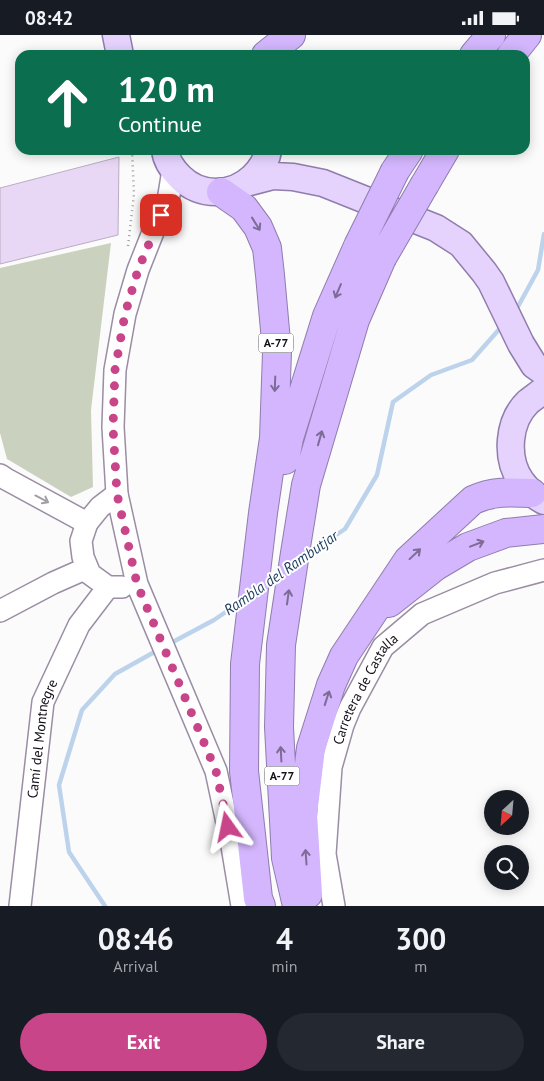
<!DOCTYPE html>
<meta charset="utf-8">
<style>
body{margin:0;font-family:"PT Sans",sans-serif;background:#242831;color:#f1f3f6;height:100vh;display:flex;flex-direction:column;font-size:19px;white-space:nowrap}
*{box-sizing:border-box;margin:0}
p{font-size:16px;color:#9ea1a6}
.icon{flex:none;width:28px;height:28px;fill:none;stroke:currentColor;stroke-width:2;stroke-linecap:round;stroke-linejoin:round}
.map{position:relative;height:871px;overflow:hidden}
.drawer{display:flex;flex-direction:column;background:#171b24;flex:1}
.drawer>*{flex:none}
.guide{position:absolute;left:15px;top:15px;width:515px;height:105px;border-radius:15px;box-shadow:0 2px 12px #0003;background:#0b6e4f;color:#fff;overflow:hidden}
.needle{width:32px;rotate:206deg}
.controls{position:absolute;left:484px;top:755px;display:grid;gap:10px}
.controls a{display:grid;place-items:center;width:45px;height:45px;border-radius:50%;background:#171b24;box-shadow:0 2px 12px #0003;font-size:25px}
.pin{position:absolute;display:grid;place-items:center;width:42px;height:42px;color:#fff;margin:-21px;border-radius:10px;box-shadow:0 2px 8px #0006}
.me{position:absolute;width:55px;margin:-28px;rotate:348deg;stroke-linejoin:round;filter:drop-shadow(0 0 4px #0008)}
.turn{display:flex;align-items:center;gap:18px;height:105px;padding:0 20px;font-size:22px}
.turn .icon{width:65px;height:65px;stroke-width:2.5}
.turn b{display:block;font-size:35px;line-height:42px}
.eta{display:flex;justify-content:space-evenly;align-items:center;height:85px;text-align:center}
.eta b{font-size:30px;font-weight:700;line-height:35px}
.primary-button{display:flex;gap:10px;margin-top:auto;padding:10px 20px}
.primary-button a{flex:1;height:58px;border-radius:30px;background:#c94589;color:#fff;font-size:20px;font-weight:700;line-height:58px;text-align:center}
.primary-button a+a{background:#242831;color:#f1f3f6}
.status{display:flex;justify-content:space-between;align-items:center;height:35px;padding:0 25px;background:#171b24;direction:ltr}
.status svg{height:14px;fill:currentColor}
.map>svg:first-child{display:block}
.green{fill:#cbd1bf}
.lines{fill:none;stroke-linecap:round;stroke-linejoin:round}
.stream{stroke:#bdd3ec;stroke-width:4.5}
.building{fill:#e9d8f5;stroke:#baacc4}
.minor-casing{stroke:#9a8da4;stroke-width:24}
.major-casing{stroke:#907cad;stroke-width:29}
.highway-casing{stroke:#907cad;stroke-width:30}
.path{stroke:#9d9b9e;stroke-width:2.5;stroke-dasharray:1 4;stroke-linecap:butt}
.minor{stroke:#fff;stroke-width:21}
.major{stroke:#e5d3fe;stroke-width:26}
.highway{stroke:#d3b6fd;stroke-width:28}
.highway-bridge-casing{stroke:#907cad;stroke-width:30;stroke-linecap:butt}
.highway-bridge{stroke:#d3b6fd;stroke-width:28}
.oneway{stroke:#7e6b96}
.oneway2{stroke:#a19fa3}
.route{stroke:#c94589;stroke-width:9;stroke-dasharray:0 16.2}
.labels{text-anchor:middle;stroke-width:4;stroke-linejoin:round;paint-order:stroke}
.shield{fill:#fff;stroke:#5b585d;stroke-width:1}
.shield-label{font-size:12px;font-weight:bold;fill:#151018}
.street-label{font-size:14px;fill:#151018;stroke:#fff}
.water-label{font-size:15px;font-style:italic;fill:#1e3f62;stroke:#fff}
</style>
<div class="status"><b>08:42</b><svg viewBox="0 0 49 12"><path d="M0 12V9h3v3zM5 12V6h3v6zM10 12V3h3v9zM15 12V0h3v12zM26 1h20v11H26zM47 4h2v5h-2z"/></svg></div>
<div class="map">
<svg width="544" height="871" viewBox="0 0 544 871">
<rect width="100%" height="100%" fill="#fbfbfb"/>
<path class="green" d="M111,208L91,375L93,452L71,462L7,424L0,398V233Z"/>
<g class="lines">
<path class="stream" d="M515,277L538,235L544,199
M305,521L345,494L377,440L393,367L431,340L472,325L503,290
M264,550L283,537
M169,609L214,585L242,566
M105,871L69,817L59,750L82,675L115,639L158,615"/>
</g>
<path class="building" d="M119,122L118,200L0,229V153Z"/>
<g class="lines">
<g class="minor-casing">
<g id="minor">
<path d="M173,135L168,166L155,192L138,235L125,279L115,335L113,392L117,459L137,549L216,736L232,811L242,871"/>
<path d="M0,440L6,444L87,488"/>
<path d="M117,459L100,472L87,488L81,506L83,522L90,539L108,552H122"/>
<path d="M0,576L53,548L87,533"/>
<path id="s1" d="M20,871L43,667L79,590L108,552"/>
<path id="s2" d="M334,871L325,819L331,732L343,690L350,673L383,612L422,579L495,548L544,535"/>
</g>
</g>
<g class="major-casing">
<path id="major" d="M116,0L120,20
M165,115C166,125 173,135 180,142C200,162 232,162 253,142C260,135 267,125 268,115
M246,148L273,141L293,142L323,148L436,193L461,209L484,237L491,247L521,309L534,330L544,337
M544,355C539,359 533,363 528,367C508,386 505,423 521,446C527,455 535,461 544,466"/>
</g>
<g class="highway-casing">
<path id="highway" d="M266,20L291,0
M474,20L491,0
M511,20L527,0
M395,136L409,115
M425,149L445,115
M221,157L244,173L258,192L267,213L270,240L277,317L274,403L263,478L245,629L244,736L258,863L261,871
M285,425L289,403L327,281L358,211
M389,568L436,531L468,512L506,498L544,494
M308,859L303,779L311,713L331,650L344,621L408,525L473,465C493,456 510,457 532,458
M297,871L286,823L279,692L281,610L295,518L306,450L355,285L382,223"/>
</g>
<path class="path" d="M128,211L134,159L132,115"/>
<use href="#minor" class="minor"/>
<use href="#major" class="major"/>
<use href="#highway" class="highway"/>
<g class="highway-bridge-casing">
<path id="highway-bridge" d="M358,211L395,136
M382,223L425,149"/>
</g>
<use href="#highway-bridge" class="highway-bridge"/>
</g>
<defs><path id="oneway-shaft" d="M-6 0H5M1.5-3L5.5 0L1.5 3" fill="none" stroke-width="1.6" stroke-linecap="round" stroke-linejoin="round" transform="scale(1.25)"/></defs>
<g class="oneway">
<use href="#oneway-shaft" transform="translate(256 189) rotate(58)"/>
<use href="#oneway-shaft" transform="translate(338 256) rotate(113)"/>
<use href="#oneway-shaft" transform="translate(275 349) rotate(92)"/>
<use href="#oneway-shaft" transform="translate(320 403) rotate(-74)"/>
<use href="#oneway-shaft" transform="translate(477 509) rotate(-21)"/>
<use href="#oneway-shaft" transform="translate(415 519) rotate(-43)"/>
<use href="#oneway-shaft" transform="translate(288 562) rotate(-82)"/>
<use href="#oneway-shaft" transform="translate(327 663) rotate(-72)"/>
<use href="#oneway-shaft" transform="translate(281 719) rotate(-93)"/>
<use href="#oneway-shaft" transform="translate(306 822) rotate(-94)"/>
</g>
<use class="oneway2" href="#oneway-shaft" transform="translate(42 464) rotate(28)"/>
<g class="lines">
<path class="route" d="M161,180L138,235L125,279L115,335L113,392L117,459L137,549L216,736L228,792"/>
</g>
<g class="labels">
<g class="shield">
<rect x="258.5" y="298.5" width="35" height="19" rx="4"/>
<rect x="264.5" y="731.5" width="35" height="19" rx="4"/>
</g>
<g class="shield-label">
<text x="276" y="312">A-77</text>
<text x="282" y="745">A-77</text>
</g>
<g class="street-label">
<text dy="5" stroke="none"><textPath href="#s2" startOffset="226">Carretera de Castalla</textPath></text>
<text dy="5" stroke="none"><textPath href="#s1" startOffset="169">Camí del Montnegre</textPath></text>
</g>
<g class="water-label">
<text transform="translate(281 538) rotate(-35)" y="5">Rambla del Rambutjar</text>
</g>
</g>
</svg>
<div class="controls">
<a><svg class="needle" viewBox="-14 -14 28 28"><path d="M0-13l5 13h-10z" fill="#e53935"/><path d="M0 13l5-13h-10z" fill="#9ea1a6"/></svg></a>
<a><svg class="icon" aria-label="search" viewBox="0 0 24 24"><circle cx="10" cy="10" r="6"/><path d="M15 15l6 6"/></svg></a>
</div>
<div class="pin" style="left:161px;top:180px;background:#d93025"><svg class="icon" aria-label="arrive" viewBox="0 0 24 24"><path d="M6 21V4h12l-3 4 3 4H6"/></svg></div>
<svg class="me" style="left:228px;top:792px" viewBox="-20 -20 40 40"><path d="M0-17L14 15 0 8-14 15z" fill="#c94589" stroke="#fff" stroke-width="4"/></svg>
<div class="guide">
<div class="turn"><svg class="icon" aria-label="ahead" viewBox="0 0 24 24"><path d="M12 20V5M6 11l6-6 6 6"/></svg><div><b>120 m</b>Continue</div></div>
</div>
</div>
<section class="drawer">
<div class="eta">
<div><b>08:46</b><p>Arrival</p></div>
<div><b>4</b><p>min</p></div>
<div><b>300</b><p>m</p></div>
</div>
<div class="primary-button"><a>Exit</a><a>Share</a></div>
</section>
